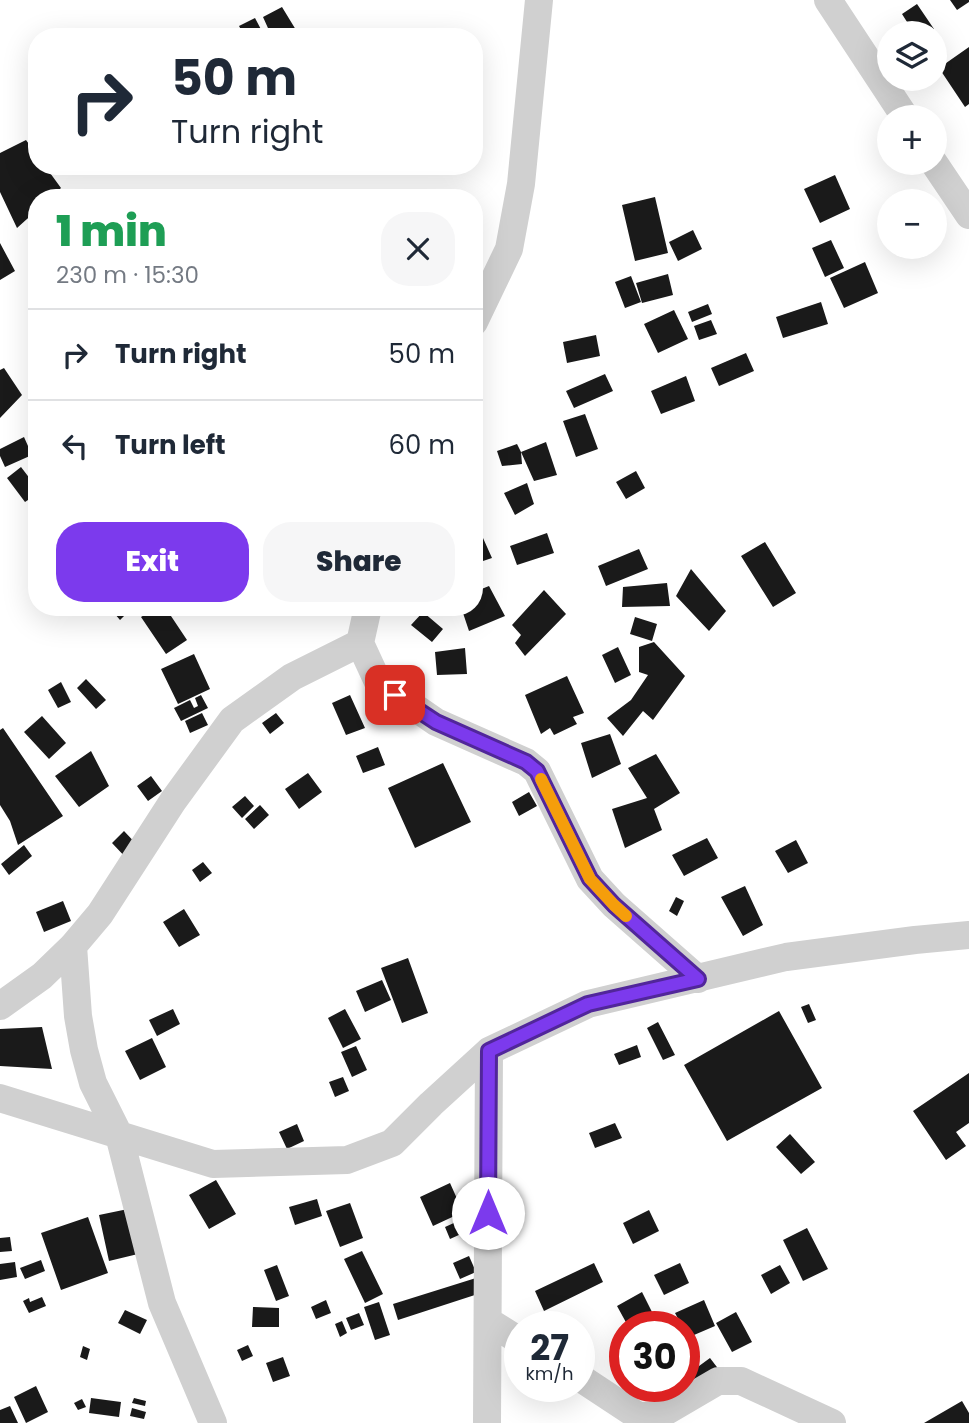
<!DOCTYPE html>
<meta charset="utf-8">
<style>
body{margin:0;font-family:Poppins,sans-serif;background:#f6f6f7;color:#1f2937;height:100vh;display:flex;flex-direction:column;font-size:26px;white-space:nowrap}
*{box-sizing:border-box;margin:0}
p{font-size:23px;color:#747a83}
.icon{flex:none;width:38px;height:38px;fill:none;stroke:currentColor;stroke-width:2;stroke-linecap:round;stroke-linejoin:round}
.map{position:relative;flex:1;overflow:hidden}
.side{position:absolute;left:28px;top:189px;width:455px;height:427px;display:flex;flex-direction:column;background:#fff;border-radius:28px;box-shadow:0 7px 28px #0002}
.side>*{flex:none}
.top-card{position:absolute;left:28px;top:28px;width:455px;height:147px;border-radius:28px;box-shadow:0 7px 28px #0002;background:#fff;color:#1f2937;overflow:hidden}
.controls{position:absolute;left:877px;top:21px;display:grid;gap:14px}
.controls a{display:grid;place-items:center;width:70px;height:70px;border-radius:50%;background:#fff;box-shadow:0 7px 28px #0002;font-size:35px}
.speed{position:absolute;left:504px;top:1311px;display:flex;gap:14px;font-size:35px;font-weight:700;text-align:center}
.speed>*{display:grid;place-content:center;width:91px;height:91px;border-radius:50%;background:#fff;box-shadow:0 7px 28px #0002;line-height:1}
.speed small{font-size:18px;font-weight:400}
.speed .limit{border:10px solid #d22;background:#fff;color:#111}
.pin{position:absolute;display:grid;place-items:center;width:60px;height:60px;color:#fff;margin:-30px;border-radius:14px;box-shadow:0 4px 10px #0006}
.me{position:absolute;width:77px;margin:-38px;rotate:0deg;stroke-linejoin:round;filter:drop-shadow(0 0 5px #0008)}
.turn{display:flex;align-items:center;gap:24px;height:147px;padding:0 28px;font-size:32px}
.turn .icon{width:91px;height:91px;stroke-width:2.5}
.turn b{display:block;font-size:49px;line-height:60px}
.round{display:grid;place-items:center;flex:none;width:74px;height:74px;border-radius:28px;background:#f6f6f7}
.overview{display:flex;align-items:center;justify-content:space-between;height:119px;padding:0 28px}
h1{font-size:42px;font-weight:800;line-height:52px;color:#1e9e55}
.action{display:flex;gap:14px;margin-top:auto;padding:14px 28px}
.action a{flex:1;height:80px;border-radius:28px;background:#7c3aed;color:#fff;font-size:28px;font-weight:800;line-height:80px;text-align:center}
.action a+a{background:#f6f6f7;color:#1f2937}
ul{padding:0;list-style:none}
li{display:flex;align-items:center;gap:21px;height:91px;padding:0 28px;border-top:2px solid #e0e1e3}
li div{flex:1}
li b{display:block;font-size:26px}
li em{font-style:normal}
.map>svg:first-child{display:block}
.building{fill:#1a1a1a}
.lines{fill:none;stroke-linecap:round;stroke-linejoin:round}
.street{stroke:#d0d0d0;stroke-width:28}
.route-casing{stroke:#51269a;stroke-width:18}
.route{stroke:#7c3aed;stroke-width:12}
.slow{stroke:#f59e0b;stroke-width:12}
</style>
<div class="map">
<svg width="969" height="1423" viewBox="0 0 969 1423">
<rect width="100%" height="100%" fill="#fff"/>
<path class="building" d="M950,0H969V2L957,10Z
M917,4L934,29L928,33H914L902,14Z
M282,7L296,30L278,37H272L263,17Z
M255,18L265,37H245L239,26Z
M969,47V104L965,107L939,68Z
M26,140L37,155V166H45L61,188L50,198H37V210L17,228L0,192V153Z
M835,175L850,209L820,223L804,189Z
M655,197L668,253L635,261L622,205Z
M693,230L702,249L678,261L669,242Z
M831,240L844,268L825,277L812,248Z
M0,243L15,271L0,280Z
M865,262L878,293L844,308L830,278Z
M668,274L673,295L642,303L636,283Z
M631,276L641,302L625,308L615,282Z
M821,302L828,324L783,338L776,317Z
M708,304L712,314L692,322L688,312Z
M674,310L688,339L658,353L644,324Z
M711,320L717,334L699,340L694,326Z
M596,335L600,356L567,363L563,342Z
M746,353L754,371L719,386L711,368Z
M4,368L22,395L0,418V370Z
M605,374L613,391L574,408L566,391Z
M686,376L695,401L661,414L651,391Z
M585,414L598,449L576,457L563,421Z
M24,437L32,455L5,467L0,456V449Z
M546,442L557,475L534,481L521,452L522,464L502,466L497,451L517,444L521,452Z
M474,460H478L482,503L474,505Z
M21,467L37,488V494L25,502L7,478Z
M636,471L645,488L626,499L616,482Z
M527,483L534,504L515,515L504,493Z
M547,533L554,553L517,565L510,546Z
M483,538L492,558L474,564V541Z
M765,542L796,593L773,607L741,556Z
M639,549L648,569L606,586L598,566Z
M691,569L726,611L709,631L676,596Z
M667,583L670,606L622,607L623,587Z
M489,586L505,616L469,631L461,607H474V592Z
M544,590L566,614L525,656L515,643L521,635L512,625Z
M109,607H133L120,620Z
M157,607H165L187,640L166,654L141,617Z
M423,612L443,629L432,642L411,625Z
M635,617L657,624L652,641L630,634Z
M654,642L685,676L653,720L643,711L623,736L607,718L631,700L648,675L639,672V647Z
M618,647L631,675L615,683L602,655Z
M465,648L467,674L437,675L435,652Z
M194,654L210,689L178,704L161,669Z
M567,676L584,713L573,717L577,724L554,735L550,728L541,734L525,695Z
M86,679L106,700L96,709L77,688Z
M61,682L71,702L58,708L48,690Z
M201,695L208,708L181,721L174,708L190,700L194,708L198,706L195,698Z
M350,695L365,728L346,735L332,703Z
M202,713L208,725L190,733L185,721Z
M276,713L284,723L270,734L262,723Z
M42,716L66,743L49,759L24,732Z
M3,728L63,816L18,845L10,821L0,805V730Z
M610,734L621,764L592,778L581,743Z
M378,747L385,765L363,773L356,756Z
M91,751L109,786L79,807L55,776Z
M656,754L680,793L654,809L662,830L625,848L612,809L647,798L628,768Z
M443,763L471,822L415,848L388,788Z
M308,773L322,792L299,809L285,789Z
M151,776L162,791L148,801L137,786Z
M529,792L537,806L519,816L512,802Z
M245,796L254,806L242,818L232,807Z
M260,805L269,815L254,829L245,819Z
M124,831L141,849L129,861L112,843Z
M707,838L718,858L684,876L672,855Z
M796,840L808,863L788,873L775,851Z
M24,845L32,856L9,875L1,864Z
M203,862L212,873L200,882L192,870Z
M745,886L763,925L743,936L721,897Z
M676,897L684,901L677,916L669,911Z
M63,901L71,921L44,932L36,912Z
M184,909L200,935L179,947L163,922Z
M408,958L428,1013L402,1023L381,968Z
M382,980L391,1000L365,1012L356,991Z
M809,1004L816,1020L808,1023L801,1007Z
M173,1009L180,1024L157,1036L149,1020Z
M345,1009L361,1039L343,1048L328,1018Z
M779,1011L822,1088L727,1141L684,1065Z
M658,1022L675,1055L663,1060L647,1028Z
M42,1027L52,1069L0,1066V1029Z
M152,1038L166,1067L140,1080L125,1051Z
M637,1045L641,1057L619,1065L614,1054Z
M356,1046L367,1070L352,1077L341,1052Z
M969,1073V1123L956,1132L966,1146L946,1160L913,1111Z
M343,1077L349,1091L335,1097L329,1082Z
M615,1123L622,1138L595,1148L589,1133Z
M297,1124L304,1141L287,1149L279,1132Z
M790,1134L815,1162L801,1174L776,1147Z
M216,1180L236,1214L209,1229L189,1195Z
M450,1183L463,1212L433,1226L420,1197Z
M317,1199L322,1216L295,1225L289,1207Z
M350,1203L363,1238L340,1247L326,1211Z
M128,1209L138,1254L109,1261L99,1215Z
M649,1210L659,1231L633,1244L623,1223Z
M88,1217L108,1273L61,1290L41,1233Z
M456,1222L461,1234L450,1239L445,1227Z
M807,1228L828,1269L803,1281L783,1240Z
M10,1237L12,1251L0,1252V1238Z
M362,1251L383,1294L365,1303L344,1259Z
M469,1256L476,1272L460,1279L453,1263Z
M41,1260L45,1271L25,1279L20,1268Z
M15,1262L17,1277L0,1280V1264Z
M594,1263L603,1282L544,1311L535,1291Z
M680,1263L689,1283L664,1295L654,1275Z
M277,1265L289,1296L276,1301L264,1270Z
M780,1265L790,1283L771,1294L761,1275Z
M476,1278L481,1293L398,1320L393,1304Z
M642,1292L656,1320L645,1326H628L617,1306Z
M42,1297L46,1306L29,1313L23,1301L29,1298L30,1302Z
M326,1300L331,1313L316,1319L311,1307Z
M704,1300L715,1326L687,1338L684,1332V1326H682L675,1313Z
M379,1302L390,1335L375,1340L364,1307Z
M253,1307L279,1308V1327H252Z
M125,1310L147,1320L140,1334L118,1323Z
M736,1312L752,1342L732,1352L716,1323Z
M359,1313L364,1325L351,1330L346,1318Z
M342,1321L347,1333L340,1337L335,1324Z
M248,1345L253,1356L242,1361L237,1350Z
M83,1346L90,1349L87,1360L80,1357Z
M283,1357L290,1376L273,1382L266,1363Z
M710,1358L723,1375L695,1395L684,1380V1377Z
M36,1386L48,1412L26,1423L14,1397Z
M91,1398L121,1402L119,1417L89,1413Z
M134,1398L146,1401L145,1406L132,1403Z
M82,1399L86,1407L78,1410L74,1403Z
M962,1401L969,1413V1423H924Z
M10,1406L18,1423H0V1410Z
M132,1408L146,1412L144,1419L130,1416Z"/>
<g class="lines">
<path class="street" d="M828,0L905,117
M934,163L969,215
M474,322L509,249L521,184L539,0
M368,607L360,643L378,682L436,722L526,762L537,771L590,879L614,905L698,979
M73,946L78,1016L84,1050L93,1083L119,1135L162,1303L213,1423
M0,1006L42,976L73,946L100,914L173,801L232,720L292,677L360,643
M0,1098L213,1164L347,1160L392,1143L431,1104L489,1051L588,1004L786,957L915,940L969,935
M488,1321L520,1341
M579,1377L638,1416H658L718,1381H741L832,1423
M487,1423L489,1051"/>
</g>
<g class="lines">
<g class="route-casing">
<path id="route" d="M395,695L436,722L526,762L537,771L590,879L614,905L698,979L588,1004L489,1051L488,1213"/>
</g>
<use href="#route" class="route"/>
<path class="slow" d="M541,779L590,879L614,905L626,916"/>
</g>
</svg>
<div class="controls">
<a><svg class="icon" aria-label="layers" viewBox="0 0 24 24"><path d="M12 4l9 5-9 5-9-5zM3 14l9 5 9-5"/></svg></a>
<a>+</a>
<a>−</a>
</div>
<div class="speed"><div>27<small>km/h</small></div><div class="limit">30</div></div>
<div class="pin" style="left:395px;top:695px;background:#d93025"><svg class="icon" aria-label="arrive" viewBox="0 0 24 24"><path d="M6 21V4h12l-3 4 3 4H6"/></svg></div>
<svg class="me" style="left:488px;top:1213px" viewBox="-20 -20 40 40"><circle r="19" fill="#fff"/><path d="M0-13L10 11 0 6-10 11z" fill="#7c3aed"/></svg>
<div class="top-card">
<div class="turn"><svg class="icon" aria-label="right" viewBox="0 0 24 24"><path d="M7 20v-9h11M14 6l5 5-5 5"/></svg><div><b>50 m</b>Turn right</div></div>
</div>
<section class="side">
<div class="overview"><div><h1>1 min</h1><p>230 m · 15:30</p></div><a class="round"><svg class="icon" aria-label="close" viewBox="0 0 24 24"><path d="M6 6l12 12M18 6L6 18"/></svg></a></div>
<ul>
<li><svg class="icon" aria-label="right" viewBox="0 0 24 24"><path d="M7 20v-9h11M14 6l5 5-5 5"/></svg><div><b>Turn right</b></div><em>50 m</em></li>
<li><svg class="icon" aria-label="left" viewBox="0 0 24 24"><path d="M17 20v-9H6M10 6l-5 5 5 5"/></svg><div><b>Turn left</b></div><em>60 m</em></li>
</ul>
<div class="action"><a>Exit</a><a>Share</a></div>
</section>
</div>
